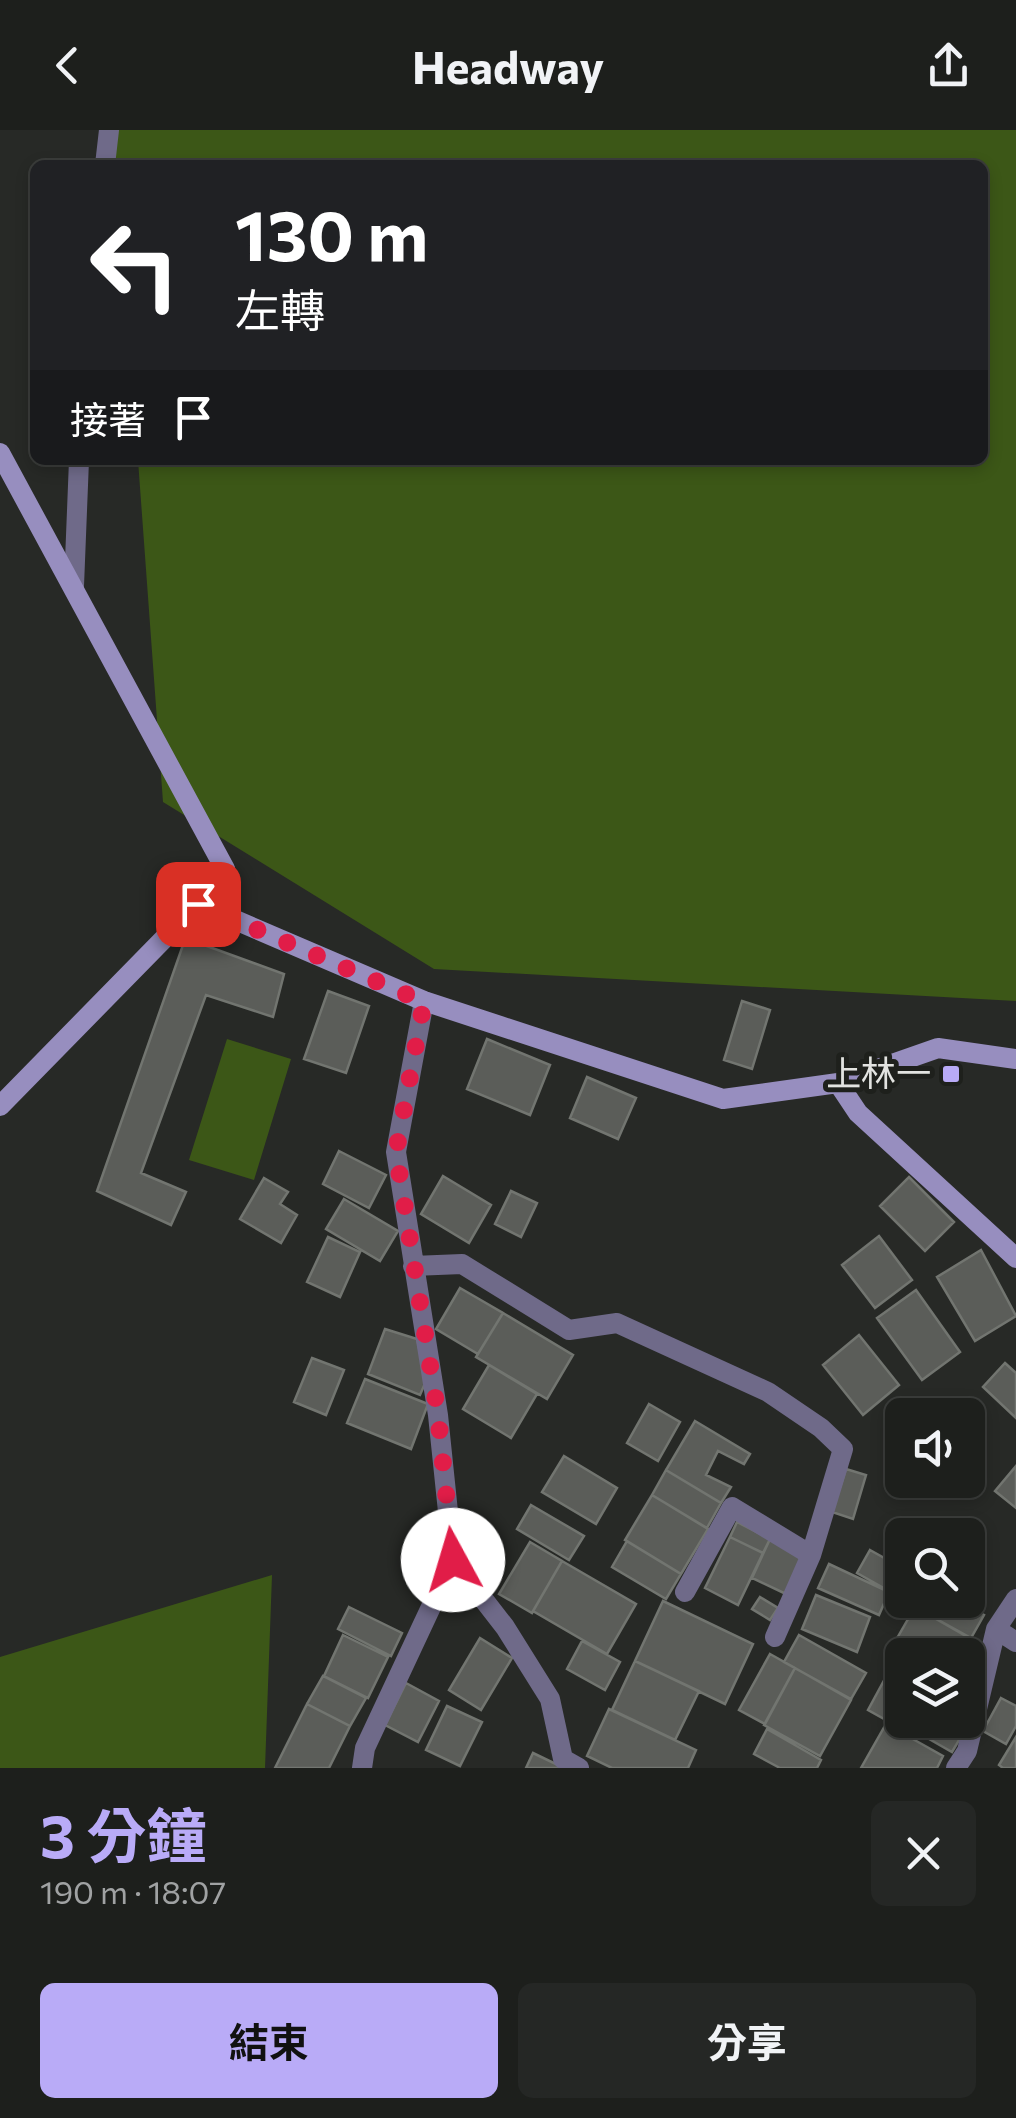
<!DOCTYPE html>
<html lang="zh-TW">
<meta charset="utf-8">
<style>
body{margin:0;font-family:Commissioner,"Noto Sans TC",sans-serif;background:#252725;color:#f1f3f6;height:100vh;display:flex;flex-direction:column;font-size:38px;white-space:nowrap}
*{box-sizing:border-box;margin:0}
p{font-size:32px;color:#a0a2a3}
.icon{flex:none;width:55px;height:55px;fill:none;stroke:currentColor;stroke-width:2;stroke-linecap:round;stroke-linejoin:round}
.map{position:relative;height:1638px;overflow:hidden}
.sheet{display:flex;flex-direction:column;background:#1d1f1c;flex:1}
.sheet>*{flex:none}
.banner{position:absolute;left:30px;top:30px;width:958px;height:305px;border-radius:15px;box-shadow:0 5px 15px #0003,0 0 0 2px #3b3d3b;background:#202124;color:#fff;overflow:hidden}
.tools{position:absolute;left:885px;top:1268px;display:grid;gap:20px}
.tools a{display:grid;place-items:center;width:100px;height:100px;border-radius:15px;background:#1d1f1c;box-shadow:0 5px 15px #0003,0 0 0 2px #3b3d3b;font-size:50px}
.pin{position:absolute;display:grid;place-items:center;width:85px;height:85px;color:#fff;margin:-42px;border-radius:20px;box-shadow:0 5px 15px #0006}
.me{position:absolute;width:110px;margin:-55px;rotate:354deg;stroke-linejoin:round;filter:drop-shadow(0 0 8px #0008)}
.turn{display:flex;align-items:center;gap:35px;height:210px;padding:0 40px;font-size:45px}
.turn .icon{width:130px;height:130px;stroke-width:2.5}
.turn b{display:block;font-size:70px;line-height:85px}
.then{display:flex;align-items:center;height:95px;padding:0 40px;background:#0003;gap:20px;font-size:38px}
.round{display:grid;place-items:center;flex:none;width:105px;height:105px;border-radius:15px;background:#252725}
.head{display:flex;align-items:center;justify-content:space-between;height:170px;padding:0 40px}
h1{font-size:60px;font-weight:700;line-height:75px;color:#b9abf7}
.action{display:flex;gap:20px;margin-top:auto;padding:20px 40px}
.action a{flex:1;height:115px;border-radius:15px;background:#b9abf7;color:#111;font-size:40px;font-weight:700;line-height:115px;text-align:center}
.action a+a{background:#252725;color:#f1f3f6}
header{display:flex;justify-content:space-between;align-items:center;height:130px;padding:0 40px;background:#1d1f1c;font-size:45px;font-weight:700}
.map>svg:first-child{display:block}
.green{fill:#3c5717}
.building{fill:#5b5d59;stroke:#727570;stroke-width:2.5}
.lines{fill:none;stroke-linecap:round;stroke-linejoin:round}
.street{stroke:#6f6a89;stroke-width:20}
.secondary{stroke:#978ebf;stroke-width:20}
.route{stroke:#e11d48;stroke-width:18;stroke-dasharray:0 32.4}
.poi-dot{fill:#b9abf7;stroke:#1e201c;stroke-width:4}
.labels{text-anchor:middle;stroke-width:10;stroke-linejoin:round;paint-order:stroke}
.poi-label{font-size:35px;fill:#e2e3e0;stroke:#1e201c;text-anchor:end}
</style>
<header><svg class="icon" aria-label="back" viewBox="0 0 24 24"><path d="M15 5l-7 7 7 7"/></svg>Headway<svg class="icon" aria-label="share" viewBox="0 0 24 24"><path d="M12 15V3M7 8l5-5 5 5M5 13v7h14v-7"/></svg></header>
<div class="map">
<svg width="1016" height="1638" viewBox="0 0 1016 1638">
<rect width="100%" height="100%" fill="#272926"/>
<path class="green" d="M114,0H1016V871L434,839L163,672L138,330H982V35H116Z
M227,909L291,929L254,1050L189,1030Z
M272,1445L265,1638H0V1527Z"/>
<path class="building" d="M193,811L284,844L273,887L206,865L141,1043L186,1062L171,1095L97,1061L183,815Z
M328,861L369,876L346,943L304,929Z
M742,871L770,880L752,939L724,930Z
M487,909L550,935L530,985L467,959Z
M587,947L636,968L618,1009L570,988Z
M339,1021L386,1045L369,1078L323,1054Z
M443,1046L491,1075L469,1113L421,1084Z
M909,1047L954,1092L925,1121L880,1076Z
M264,1048L288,1062L280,1074L297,1085L281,1113L240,1089Z
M511,1061L537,1073L521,1107L495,1094Z
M344,1069L398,1101L380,1131L326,1099Z
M879,1106L912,1150L875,1178L842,1135Z
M328,1107L360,1122L340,1167L307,1152Z
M981,1120L1016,1186L975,1211L937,1147Z
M460,1158L503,1183L478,1224L436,1199Z
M916,1160L960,1222L922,1250L877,1188Z
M503,1183L573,1225L547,1269L476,1227Z
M385,1199L417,1209L426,1251L420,1265L368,1244Z
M859,1205L899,1255L863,1285L823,1235Z
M312,1228L344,1240L326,1285L294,1272Z
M1005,1233L1016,1243V1288L983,1257Z
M489,1235L537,1264L511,1308L463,1279Z
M365,1249L428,1274L411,1319L347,1293Z
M649,1274L680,1292L658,1331L627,1313Z
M695,1291L750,1324L744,1334L718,1321L706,1345L731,1357L721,1373L666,1340Z
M564,1326L617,1358L596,1394L542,1362Z
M1016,1336V1378L995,1361Z
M846,1339L866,1345L853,1389L832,1382Z
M666,1340L721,1373L707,1398L652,1365Z
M652,1365L708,1399L681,1444L625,1410Z
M531,1375L584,1406L569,1430L517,1399Z
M737,1392L770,1409L763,1423L730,1407Z
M730,1407L763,1423L738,1475L705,1458Z
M770,1409L804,1425L786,1464L752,1448Z
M627,1411L681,1444L666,1469L612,1437Z
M530,1412L562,1431L532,1483L499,1464Z
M870,1420L902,1438L898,1466L857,1443Z
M562,1431L636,1474L607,1524L533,1481Z
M829,1434L889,1462L879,1485L818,1458Z
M816,1465L870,1487L857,1522L802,1499Z
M760,1467L778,1478L770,1490L752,1479Z
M918,1470H956L984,1485L971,1508L915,1477Z
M663,1471L753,1514L725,1574L635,1531Z
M349,1477L402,1503L391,1526L338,1499Z
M915,1477L971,1509L962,1525H902V1532L888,1524Z
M343,1505L388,1527L368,1568L324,1546Z
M799,1505L866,1543L851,1569L784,1532Z
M480,1508L512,1528L481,1580L449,1560Z
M582,1511L620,1532L605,1560L567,1539Z
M770,1524L795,1538L765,1594L739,1580Z
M635,1531L699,1561L675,1610L612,1580Z
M894,1532L902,1537V1590H909L904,1600L868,1580Z
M795,1538L851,1570L820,1626L764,1595Z
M323,1546L366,1568L350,1596L307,1574Z
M406,1553L439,1571L418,1612L385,1595Z
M1001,1568L1016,1576V1596L1006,1614L983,1601Z
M307,1574L350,1596L329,1638H275Z
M447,1576L482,1592L460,1636L426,1620Z
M609,1579L696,1620L688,1638H612L587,1626Z
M933,1590L968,1595L952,1622L924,1606Z
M886,1594L943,1626L937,1638H861Z
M767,1599L821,1630L817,1638H780L754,1624Z
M1016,1607V1638H1003L999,1635Z
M533,1623L564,1638H526Z"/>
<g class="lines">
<path class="street" d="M105,35L109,0
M74,456L79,330
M413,1136L462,1134L569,1200L617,1193L768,1262L821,1298L843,1319L811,1425L775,1507
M453,1430L505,1497L550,1569L563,1629L579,1638
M685,1462L732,1377L811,1425
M996,1499L1016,1512
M362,1638L365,1618L453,1430L438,1285L396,1022L424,871
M956,1638L967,1621L996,1499L1016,1469"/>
<path class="secondary" d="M0,323L225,739L198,774L0,976
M198,774L424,871L723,969L838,953L938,918L1016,929
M838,953L858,983L1016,1128"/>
</g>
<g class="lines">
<path class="route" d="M198,774L424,872L396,1022L438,1285L453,1430"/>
</g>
<rect class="poi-dot" x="941" y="934" width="20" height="20" rx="5"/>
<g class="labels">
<g class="poi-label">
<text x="931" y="956">上林一</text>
</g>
</g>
</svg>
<div class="tools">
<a><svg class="icon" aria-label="sound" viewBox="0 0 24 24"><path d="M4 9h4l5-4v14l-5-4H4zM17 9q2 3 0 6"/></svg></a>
<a><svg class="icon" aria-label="search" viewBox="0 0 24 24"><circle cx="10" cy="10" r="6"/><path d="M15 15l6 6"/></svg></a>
<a><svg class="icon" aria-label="layers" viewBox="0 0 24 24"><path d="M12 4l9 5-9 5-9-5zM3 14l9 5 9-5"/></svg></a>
</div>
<div class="pin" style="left:198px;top:774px;background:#d93025"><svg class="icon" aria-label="arrive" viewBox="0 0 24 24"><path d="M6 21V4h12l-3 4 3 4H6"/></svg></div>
<svg class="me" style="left:453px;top:1430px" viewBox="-20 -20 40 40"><circle r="19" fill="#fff"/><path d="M0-13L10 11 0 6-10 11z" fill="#e11d48"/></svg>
<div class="banner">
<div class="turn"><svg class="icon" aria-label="left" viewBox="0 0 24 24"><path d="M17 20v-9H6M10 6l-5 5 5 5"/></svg><div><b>130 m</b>左轉</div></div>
<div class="then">接著<svg class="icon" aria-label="arrive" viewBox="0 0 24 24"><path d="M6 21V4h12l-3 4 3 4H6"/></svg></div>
</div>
</div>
<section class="sheet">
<div class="head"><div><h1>3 分鐘</h1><p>190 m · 18:07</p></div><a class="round"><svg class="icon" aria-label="close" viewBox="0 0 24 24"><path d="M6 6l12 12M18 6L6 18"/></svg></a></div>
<div class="action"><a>結束</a><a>分享</a></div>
</section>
